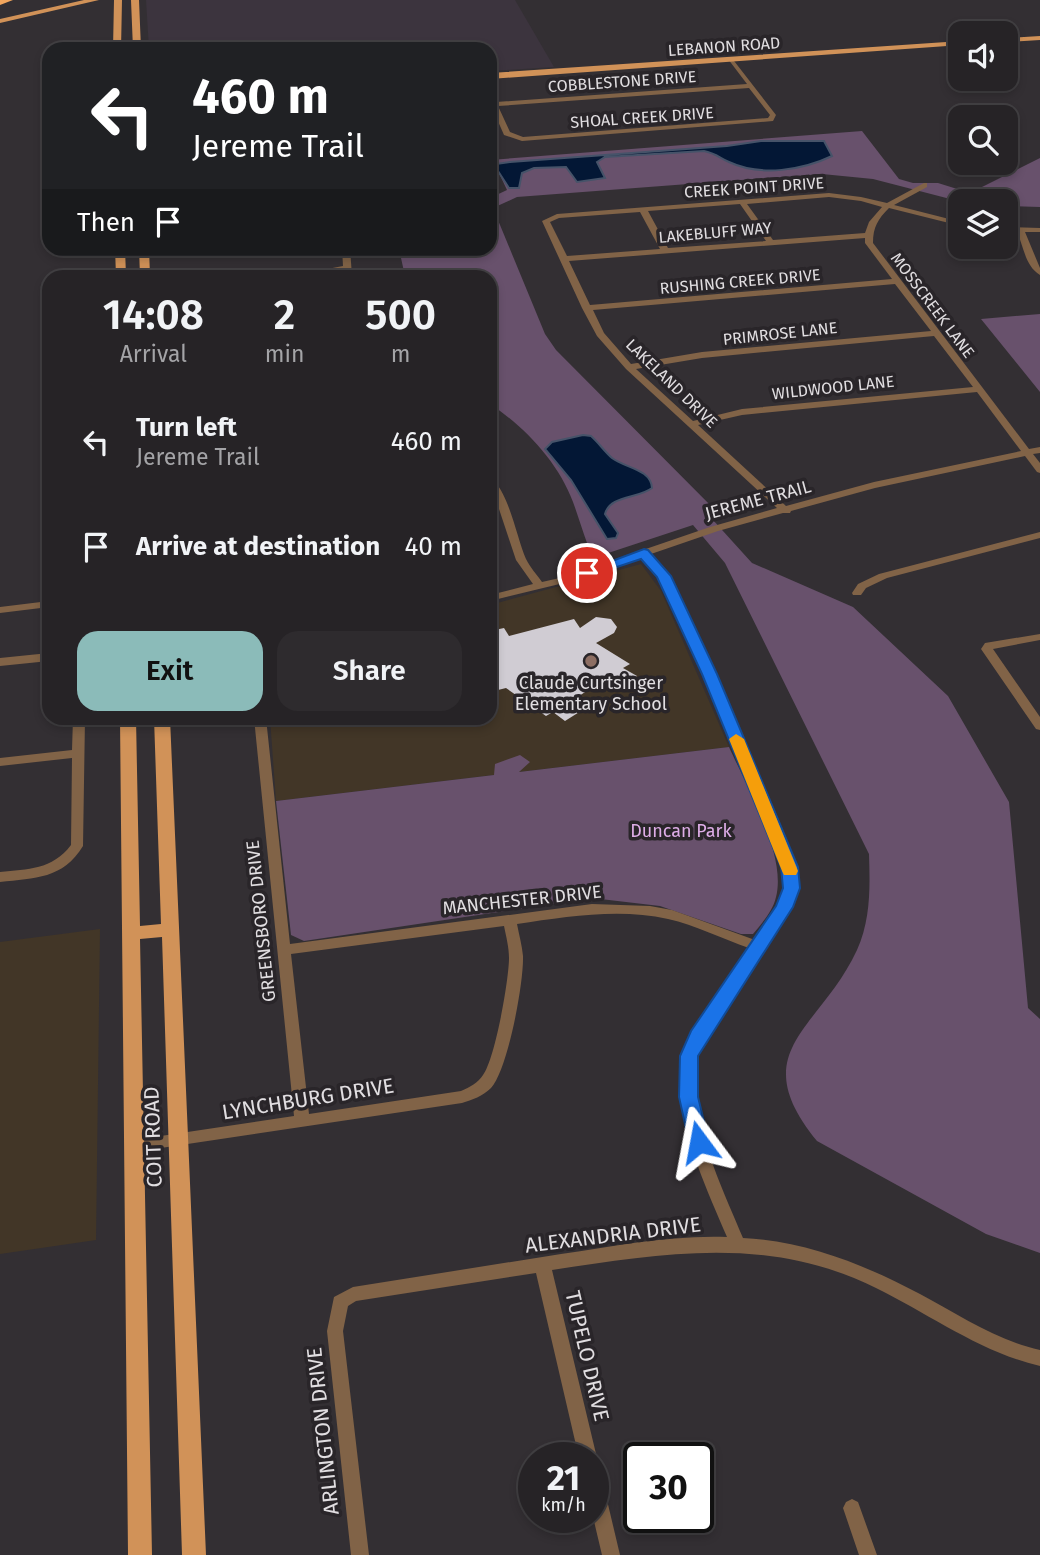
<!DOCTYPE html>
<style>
body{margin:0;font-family:"Fira Sans",sans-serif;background:#2e2b2e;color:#f1f3f6;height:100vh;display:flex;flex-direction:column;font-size:26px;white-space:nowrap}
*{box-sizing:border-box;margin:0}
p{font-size:23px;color:#a4a4a7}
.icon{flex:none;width:38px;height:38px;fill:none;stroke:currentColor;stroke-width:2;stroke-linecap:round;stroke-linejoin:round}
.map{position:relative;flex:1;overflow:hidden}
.side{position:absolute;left:42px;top:270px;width:455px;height:455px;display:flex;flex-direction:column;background:#262326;border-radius:21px;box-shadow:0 4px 10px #0003,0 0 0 2px #424043}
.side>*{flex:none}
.banner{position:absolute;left:42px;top:42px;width:455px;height:214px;border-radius:21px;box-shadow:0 4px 10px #0003,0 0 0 2px #424043;background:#202124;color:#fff;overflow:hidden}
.controls{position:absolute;left:948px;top:21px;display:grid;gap:14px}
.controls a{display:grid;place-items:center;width:70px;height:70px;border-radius:14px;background:#262326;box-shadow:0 4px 10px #0003,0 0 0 2px #424043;font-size:35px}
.speed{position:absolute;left:518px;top:1442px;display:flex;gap:14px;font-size:35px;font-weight:700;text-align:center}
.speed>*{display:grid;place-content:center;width:91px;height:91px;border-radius:50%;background:#262326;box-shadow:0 4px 10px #0003,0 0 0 2px #424043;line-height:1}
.speed small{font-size:18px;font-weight:400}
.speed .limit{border:4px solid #111;border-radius:10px;background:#fff;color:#111}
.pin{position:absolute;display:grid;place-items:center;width:60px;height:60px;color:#fff;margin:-30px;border:4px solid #fff;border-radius:50%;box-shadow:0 2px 7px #0007}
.me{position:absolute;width:77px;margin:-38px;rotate:347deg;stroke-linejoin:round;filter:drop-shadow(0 0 5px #0008)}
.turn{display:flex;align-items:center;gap:24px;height:147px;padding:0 35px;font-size:32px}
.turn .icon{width:91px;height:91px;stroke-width:2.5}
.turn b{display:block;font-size:49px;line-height:60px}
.then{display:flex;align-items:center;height:66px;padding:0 35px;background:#0003;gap:14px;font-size:26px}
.eta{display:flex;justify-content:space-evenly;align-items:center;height:119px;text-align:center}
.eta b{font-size:42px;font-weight:600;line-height:49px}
.primary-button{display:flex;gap:14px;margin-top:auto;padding:14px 35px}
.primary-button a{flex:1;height:80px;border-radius:21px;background:#8bbbb9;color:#111;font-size:28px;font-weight:600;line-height:80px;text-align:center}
.primary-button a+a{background:#2e2b2e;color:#f1f3f6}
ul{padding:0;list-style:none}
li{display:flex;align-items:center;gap:21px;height:105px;padding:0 35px}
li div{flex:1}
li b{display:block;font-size:26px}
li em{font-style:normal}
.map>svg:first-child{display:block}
.built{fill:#3c343e}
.education{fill:#423627}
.green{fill:#68516c}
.water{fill:#031735;stroke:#465369;stroke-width:2}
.building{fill:#d0ccd3}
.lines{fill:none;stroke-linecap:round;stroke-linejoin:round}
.minor{fill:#816347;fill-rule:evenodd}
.major{fill:#d19258;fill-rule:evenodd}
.highway{fill:#f1a55d;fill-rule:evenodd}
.route{fill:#1a73e8;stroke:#114b97;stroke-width:2}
.slow{fill:#f59e0b}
.education-dot{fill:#8d6e63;stroke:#292529;stroke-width:2.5}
.labels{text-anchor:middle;stroke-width:7;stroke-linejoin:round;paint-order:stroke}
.far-street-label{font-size:16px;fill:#e1dee1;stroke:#292529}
.street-label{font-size:18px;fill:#e1dee1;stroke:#292529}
.poi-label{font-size:18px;fill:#e1dee1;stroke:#292529}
.park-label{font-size:18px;fill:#deade7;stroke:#292529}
.near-street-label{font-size:21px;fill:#e1dee1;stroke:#292529}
</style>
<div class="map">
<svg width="1040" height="1555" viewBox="0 0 1040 1555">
<rect width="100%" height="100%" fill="#332f33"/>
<path class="built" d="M146,0H515L554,67L490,71V49H149Z"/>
<path class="education" d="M641,564L661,591L729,747L276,801L270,718H490V605Z
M100,929L96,1240L0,1254V942Z"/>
<path class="green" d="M862,131L899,179L913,183H938L970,193L1040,158V207L1006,206V201H958L873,179L822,174L517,197L493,208L545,334L556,350L722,517L713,520L752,563L853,607L948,696L1009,802L1028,1008L1040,1019V1253L986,1234L817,1141C743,1050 820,1030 857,950C871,919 870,886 869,854L725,563L693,525L593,558C585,540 580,521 573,502C558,462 525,427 490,404V276H405L399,249L490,248V198L507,190L498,171L490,169V160Z
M1040,314V392L981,319Z
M729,747C746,785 787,855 776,897C773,911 762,923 753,934H741L660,906L592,898L304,941L291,935L276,801L494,775L495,764L520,755L530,762L519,772Z"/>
<path class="water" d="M761,141H824L832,156C803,170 761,177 729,162C720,158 715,153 704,151L605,157L597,162L605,178L577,182L566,167L534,168L522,173L519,188H509L496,168V164L510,162L727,146Z
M583,435L591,436C599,443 604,451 612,458C625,468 651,469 652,488C638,499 610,495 605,514L618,533L616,538L607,539L571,480L545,449L552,442Z"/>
<path class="building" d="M596,617L611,619L617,627L614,633L596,643L630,664L623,668L637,676L612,692L599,683L579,696L592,704L565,721L553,712L546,716L506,688L490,692V631L504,628L509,636L574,619L580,628Z"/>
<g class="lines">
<path class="minor" d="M731,57L776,115L773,121L522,141L504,135L490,103V93L492,94L496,102L747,84L728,59ZM749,88L770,115L768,118L523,137L510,132L498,106Z
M924,183H927V187L894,205L961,222V226L889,208C878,219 873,227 873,243L1029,449L1040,447V453L1033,454L1040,463V473L1037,472L1025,456L875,488L791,511L790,513H783L718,531L651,554L669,576L683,602L792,858L798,888L791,907L766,945L765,951L762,952C743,980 721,1008 706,1037C675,1095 721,1184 743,1238C806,1241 865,1265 920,1294C960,1315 995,1340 1040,1350V1366C980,1352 931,1315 876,1288C769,1235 665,1253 552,1270L597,1458L593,1465V1458H579L536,1273L356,1301L348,1306L343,1331L369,1555H351L327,1331L334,1297L353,1287C422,1276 492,1265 561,1254C616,1246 671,1235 727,1237C702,1177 664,1103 691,1038C695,1027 704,1016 711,1006C724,987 736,968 749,948C723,939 695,925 668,919C618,908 566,917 517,924C519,935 522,945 523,956C524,982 508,1069 491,1088C483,1096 472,1100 462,1103L134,1152L129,1151L126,1146L129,1141L134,1140L294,1116L254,718H266L290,944L592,904L650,906L672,910L755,940L778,906L784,888L780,858L673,602L659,577L642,557L572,581L490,601V595L533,584L516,560L497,503L490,490V478C508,488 517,539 526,559C530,567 537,575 542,582L564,577L710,527L777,508L626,369L597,336L582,308L542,221L557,214L829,193L861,197L887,203ZM829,197L861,201L882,207L869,222L865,233L773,240L747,204ZM740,204L766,241L668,248L648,211ZM640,212L660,249L567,256L550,222L559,218ZM865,238V243L892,279L590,305L569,261ZM895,284L931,331L702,352L631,364L604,333L593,310ZM934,336L973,387L742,409L693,421L636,369L702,358ZM977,392L1021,451L874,482L786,506L698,425L742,415ZM504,926C506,936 509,947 509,958C509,980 495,1059 483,1075C478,1083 470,1087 461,1091L309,1114L291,954Z
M1006,227L1040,228V232H1025L1040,268V275C1025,266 1024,247 1017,232L1006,231Z
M342,248H350L352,276H344V271L312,276H297L301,274L343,266Z
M1040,532V538L887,578L866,588L861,595H853L852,593L858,584L879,574Z
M49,601V607L0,613V607Z
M1040,634V640L993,649L1040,717V730L1036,729L981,649L985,643Z
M49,653V661L0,666V658Z
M73,718H85L83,846C63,879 35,878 0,882V872C28,869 52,870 71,845L72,758L0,766V758L72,750Z
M593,1470L599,1473L602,1479L620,1555H602L593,1517Z
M852,1499L858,1502L877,1555H859L843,1508L846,1502Z"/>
<path class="major" d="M84,0H99L0,23V19Z
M114,0H122L121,49H113Z
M131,0H139L141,49H133Z
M1040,36V40L1006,42V38Z
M961,41V45L490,79V73Z
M115,248H125L126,276H116Z
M139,248H149L150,276H140Z
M120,718H136L140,926L161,924L154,718H170L206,1555H182L162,937L140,939L152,1555H128Z"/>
<path class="highway" d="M0,0H13L0,5Z"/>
</g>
<path class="route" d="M644,549L648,550L671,576L717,674L798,867L800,888L793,907L698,1056V1097L709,1142L706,1148H692L689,1142L679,1097L680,1056L691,1031L776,906L783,888L781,867L702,674L657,577L641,559L587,577L580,573Z"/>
<path class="slow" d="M736,734L744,739L798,871L796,875H784L782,871L729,739Z"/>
<circle class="education-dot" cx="591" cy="661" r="7"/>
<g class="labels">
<g class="far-street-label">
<text transform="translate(724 46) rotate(-4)" y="6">LEBANON ROAD</text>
<text transform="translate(622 81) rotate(-4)" y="6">COBBLESTONE DRIVE</text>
<text transform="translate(642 117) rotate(-4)" y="6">SHOAL CREEK DRIVE</text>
<text transform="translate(754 187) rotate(-4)" y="6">CREEK POINT DRIVE</text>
<text transform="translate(715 232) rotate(-5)" y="6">LAKEBLUFF WAY</text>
<text transform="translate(740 281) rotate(-5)" y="6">RUSHING CREEK DRIVE</text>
<text transform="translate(933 305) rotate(53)" y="6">MOSSCREEK LANE</text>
<text transform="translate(780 333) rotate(-6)" y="6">PRIMROSE LANE</text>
<text transform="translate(672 383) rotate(44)" y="6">LAKELAND DRIVE</text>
<text transform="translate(833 387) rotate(-6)" y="6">WILDWOOD LANE</text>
</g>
<g class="street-label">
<text transform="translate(758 500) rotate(-15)" y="6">JEREME TRAIL</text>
<text transform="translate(522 900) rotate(-6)" y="6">MANCHESTER DRIVE</text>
<text transform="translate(261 921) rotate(-96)" y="6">GREENSBORO DRIVE</text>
</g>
<g class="poi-label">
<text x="591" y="689">Claude Curtsinger<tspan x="591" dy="21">Elementary School</tspan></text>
</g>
<g class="park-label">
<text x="681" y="837">Duncan Park</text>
</g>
<g class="near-street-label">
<text transform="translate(308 1099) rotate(-9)" y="7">LYNCHBURG DRIVE</text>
<text transform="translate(153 1137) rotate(-92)" y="7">COIT ROAD</text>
<text transform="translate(613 1235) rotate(-7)" y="7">ALEXANDRIA DRIVE</text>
<text transform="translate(587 1356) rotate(77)" y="7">TUPELO DRIVE</text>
<text transform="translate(323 1431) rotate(-96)" y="7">ARLINGTON DRIVE</text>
</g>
</g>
</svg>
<div class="controls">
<a><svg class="icon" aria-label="sound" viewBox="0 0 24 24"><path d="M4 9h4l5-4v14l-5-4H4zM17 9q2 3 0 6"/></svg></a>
<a><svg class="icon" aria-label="search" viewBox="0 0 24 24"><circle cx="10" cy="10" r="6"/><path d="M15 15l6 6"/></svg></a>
<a><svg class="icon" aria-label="layers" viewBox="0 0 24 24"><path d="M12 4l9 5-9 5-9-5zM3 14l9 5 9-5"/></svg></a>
</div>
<div class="speed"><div>21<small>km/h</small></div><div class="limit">30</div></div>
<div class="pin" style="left:587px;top:573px;background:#d93025"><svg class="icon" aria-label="arrive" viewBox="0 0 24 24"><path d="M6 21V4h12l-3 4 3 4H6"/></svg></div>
<svg class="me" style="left:699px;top:1142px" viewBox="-20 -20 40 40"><path d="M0-17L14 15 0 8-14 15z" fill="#1a73e8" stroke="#fff" stroke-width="4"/></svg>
<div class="banner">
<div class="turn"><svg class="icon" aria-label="left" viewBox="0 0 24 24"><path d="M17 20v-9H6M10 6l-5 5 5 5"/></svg><div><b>460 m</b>Jereme Trail</div></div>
<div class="then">Then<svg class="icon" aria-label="arrive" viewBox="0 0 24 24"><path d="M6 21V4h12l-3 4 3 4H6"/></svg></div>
</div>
<section class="side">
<div class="eta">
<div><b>14:08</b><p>Arrival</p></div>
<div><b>2</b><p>min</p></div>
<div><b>500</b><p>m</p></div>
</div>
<ul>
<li><svg class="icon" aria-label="left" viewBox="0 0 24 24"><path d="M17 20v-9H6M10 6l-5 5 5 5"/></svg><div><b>Turn left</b><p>Jereme Trail</p></div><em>460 m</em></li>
<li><svg class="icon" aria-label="arrive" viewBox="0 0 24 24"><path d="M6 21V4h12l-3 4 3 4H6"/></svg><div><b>Arrive at destination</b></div><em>40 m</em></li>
</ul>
<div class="primary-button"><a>Exit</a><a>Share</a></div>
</section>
</div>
